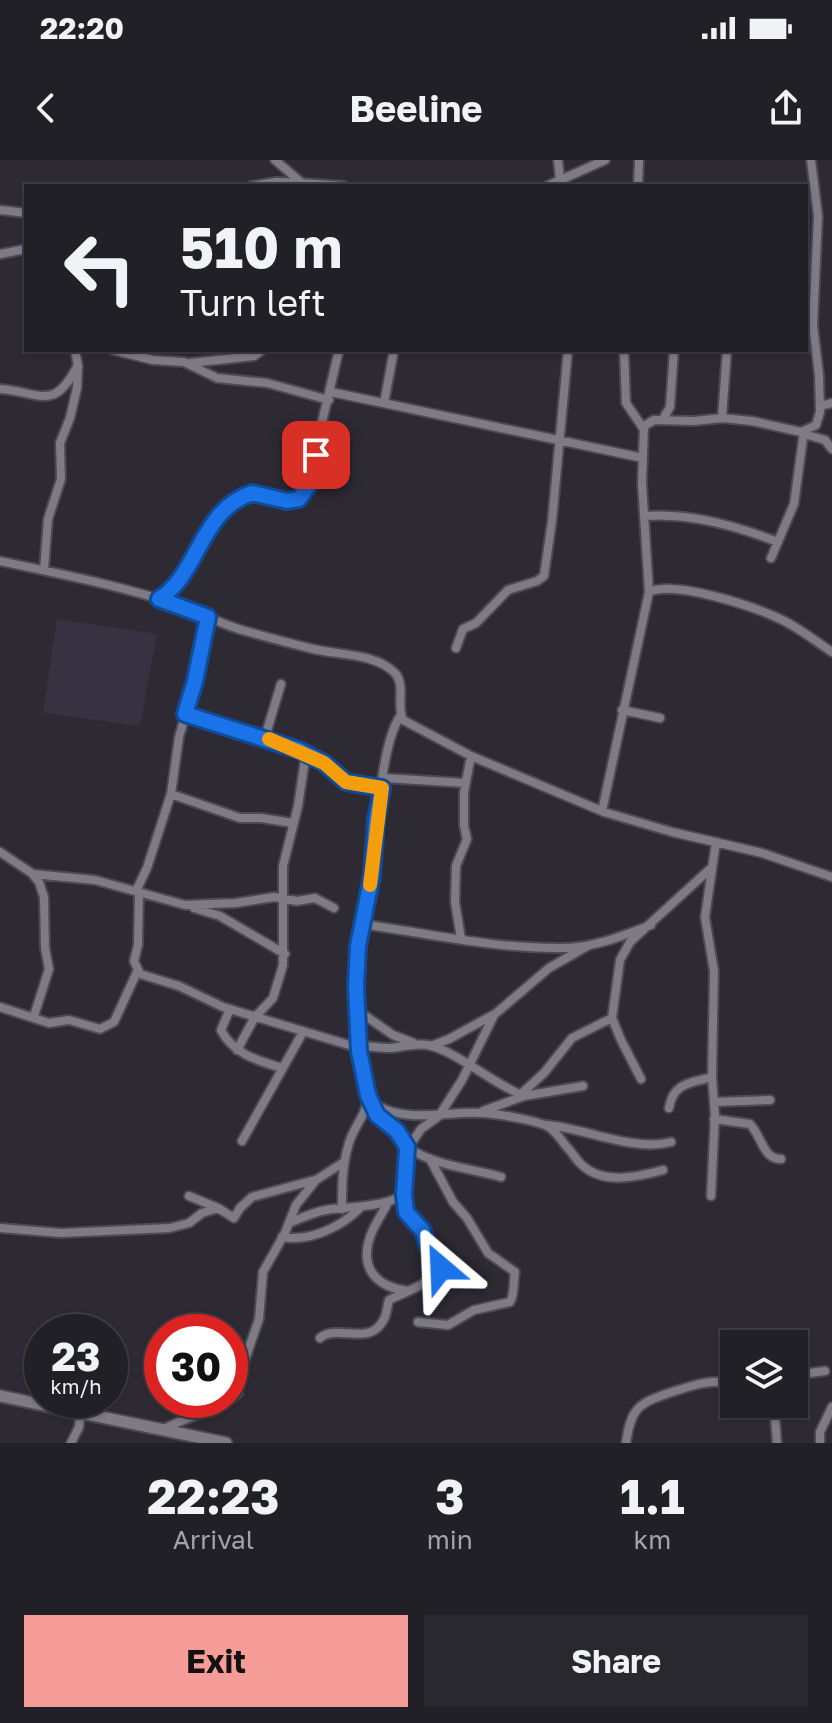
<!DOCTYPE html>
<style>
body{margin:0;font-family:"Golos Text",sans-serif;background:#2a282f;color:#f1f3f6;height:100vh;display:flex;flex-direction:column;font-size:30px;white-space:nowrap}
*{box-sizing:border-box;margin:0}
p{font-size:26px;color:#a2a3a7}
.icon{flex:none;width:44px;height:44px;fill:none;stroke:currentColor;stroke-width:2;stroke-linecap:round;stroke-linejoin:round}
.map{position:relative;height:1283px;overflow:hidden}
.panel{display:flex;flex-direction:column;background:#222027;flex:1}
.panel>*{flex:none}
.top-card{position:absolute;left:24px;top:24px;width:784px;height:168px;border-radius:0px;box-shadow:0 2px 6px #0004,0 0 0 2px #3f3e44;background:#222027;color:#f1f3f6;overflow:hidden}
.buttons{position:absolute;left:720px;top:1170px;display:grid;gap:16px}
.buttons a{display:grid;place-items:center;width:88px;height:88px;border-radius:0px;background:#222027;box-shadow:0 2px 6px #0004,0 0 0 2px #3f3e44;font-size:40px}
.speed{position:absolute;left:24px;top:1154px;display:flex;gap:16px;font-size:40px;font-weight:700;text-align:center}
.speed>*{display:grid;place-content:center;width:104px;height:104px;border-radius:50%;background:#222027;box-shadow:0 2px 6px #0004,0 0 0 2px #3f3e44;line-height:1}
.speed small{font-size:20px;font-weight:400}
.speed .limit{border:12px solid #d22;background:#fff;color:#111}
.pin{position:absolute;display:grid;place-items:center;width:68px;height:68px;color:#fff;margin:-34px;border-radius:16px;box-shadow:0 4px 12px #0006}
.me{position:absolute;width:88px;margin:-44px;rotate:334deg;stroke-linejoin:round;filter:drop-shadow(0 0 6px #0008)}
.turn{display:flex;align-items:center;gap:28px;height:168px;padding:0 24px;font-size:36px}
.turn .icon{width:104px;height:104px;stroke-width:2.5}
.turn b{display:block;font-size:56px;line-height:68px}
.eta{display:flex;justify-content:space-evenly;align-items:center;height:136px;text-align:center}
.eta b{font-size:48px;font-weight:700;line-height:56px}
.cta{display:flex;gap:16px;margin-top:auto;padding:16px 24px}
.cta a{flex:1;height:92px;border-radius:0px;background:#f59b98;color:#111;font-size:32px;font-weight:700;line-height:92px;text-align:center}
.cta a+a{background:#2a282f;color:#f1f3f6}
.status{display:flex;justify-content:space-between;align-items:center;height:56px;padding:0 40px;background:#222027;direction:ltr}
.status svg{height:22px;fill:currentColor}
header{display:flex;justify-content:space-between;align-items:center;height:104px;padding:0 24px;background:#222027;font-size:36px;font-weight:700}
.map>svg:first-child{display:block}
.built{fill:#373141}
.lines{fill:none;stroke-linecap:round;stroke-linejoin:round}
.street-casing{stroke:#4c4952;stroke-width:12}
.secondary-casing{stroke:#4c4952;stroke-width:15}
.street{stroke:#7e7a86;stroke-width:8}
.secondary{stroke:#7e7a86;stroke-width:11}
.route-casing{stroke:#114b97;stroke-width:20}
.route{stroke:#1a73e8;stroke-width:14}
.slow{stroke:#f59e0b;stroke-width:14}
</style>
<div class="status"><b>22:20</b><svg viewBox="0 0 49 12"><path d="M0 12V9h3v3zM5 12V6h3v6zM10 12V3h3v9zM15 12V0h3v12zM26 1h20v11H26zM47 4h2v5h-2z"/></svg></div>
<header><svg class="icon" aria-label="back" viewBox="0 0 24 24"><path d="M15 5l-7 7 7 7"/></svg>Beeline<svg class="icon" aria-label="share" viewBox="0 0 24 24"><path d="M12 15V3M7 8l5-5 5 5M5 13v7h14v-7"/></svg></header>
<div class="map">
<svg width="832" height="1283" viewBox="0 0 832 1283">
<rect width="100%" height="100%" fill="#2e2a34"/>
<path class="built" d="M57,459L157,474L140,566L43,553Z"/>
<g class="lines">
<g class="street-casing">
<path id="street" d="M275,0L302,23L344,26
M558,0L560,20
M251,26L276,22L302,23
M547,26L605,0
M638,26L639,0
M0,50L26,53
M0,94L26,89
M113,190L153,200L184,202L217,218L267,223L329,240
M624,190L626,243L643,268
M190,203L254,196L262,190
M0,229C41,232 53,252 77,207
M331,232L643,298
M384,243L394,190
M820,246L832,243
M722,258L727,190
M663,259L670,247L674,190
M804,274L825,280L832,289
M645,356C691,353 736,366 778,382
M771,398L794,344L804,271
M0,401C62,414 125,427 185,447C204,454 222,465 242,470C266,477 289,483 313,489C338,495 375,493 395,513C406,525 396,546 403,560L471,596L604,652L672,672L762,693L832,717
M44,410L48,359L61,319L60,283L70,258L77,228L78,206L75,190
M649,432C674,420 752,446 778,458C797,466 815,481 832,492
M159,439C179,427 184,411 195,391C206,370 224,348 244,336C266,324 288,354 306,330L339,190
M456,488L463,469L476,463L508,430L537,421L544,416L552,361L568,190
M622,550L660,558
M185,554L299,590L332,609L346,622L382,628
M401,555C381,582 377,668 373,703C370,730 362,755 359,781C355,810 353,931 378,946C409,963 447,951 480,953C496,953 531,960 545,965C554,968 560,979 566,986C572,992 576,1000 582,1005C603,1025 638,1017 663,1010
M265,577L281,524
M384,618L465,623
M171,634L240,658H261L293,663
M602,651L649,432L642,323L644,266L654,260L694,261L722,258L752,261L801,272L816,265L820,252L819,215L813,165L818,56L811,0
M0,692L33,714L95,720L185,745L236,743L274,737L297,741L315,738L334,748
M33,715L39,722L44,737L45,788L49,809L34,856
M136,731L147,708L171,634L179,577L195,521L208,457
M139,732L138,785L134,801L140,814L179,826L223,847L359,888
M194,748L220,756L285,794
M361,764C427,773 495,789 562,788C593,788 622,776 651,765
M461,779L455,742L456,706L467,679L464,666V632L471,596
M0,847L49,863L69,860L100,869L114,862L137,812
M230,849L221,870C233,894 259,901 282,908
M357,850L393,875L414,883
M257,855L273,838L283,805V706L298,646L306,593
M358,886C369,886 380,888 390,888C403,887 415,883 428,885C458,892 493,924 524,936
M431,886L449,879L493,855
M237,890L256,855
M641,919L621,880L612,858L620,800L630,782L710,709
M520,935L544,913L572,878L612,858
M714,942L770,940
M669,948C673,923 690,923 712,917
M483,951L524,936L583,926
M714,959L750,964C762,977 763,999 781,999
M547,965C585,968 633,992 671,982
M242,981L303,872
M407,987C434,1006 470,1008 501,1017
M408,988L421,969L439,956L462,920L494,855L549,808L589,785
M189,1036L218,1048L234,1058L240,1048L252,1037L315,1020
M711,1036L715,955L712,917L714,811L705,757L716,682
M388,1042C383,1053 374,1065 370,1077C359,1110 378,1127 408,1131
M342,1049C342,1026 342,1005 349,983C354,966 368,953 368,935
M289,1063C301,1058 314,1052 326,1050C353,1046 379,1048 404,1035
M0,1068L61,1073L170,1068L189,1063L202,1053L218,1048
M282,1077C310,1082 341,1067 360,1048
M418,1162L448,1165L474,1150L510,1142C515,1134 513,1122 515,1112L488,1093L467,1058L453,1042L430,999
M320,1178C337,1163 370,1188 384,1159C387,1154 387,1146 389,1140C407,1131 432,1124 442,1105L440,1096L427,1086L423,1071L411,1059L404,1045L407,987L397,971L377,955L374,943
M794,1215L825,1211
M774,1244L777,1283
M163,1270C183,1257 226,1248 238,1233L241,1211L259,1159L263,1112L285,1073L296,1045L316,1020L344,1002
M71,1283L79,1267L80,1255
M626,1283C631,1247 639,1243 672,1232C700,1223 705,1221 734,1222
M820,1283V1272L832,1247"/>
</g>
<g class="secondary-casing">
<path id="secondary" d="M0,1236L226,1283"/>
</g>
<use href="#street" class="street"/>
<use href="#secondary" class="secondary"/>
</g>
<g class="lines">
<g class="route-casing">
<path id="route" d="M316,295L309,325L299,339L287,341L252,333C200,350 199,414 159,439L208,457L195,521L185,554L299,590L324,603L346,622L382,628L376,660L372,715L358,786L356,827L359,891L368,935L377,955L397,971L407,987L404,1035L406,1052L423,1071L427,1086L440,1096L441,1108"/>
</g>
<use href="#route" class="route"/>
<path class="slow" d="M269,579L324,603L346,622L382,628L370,725"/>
</g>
</svg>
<div class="buttons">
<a><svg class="icon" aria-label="layers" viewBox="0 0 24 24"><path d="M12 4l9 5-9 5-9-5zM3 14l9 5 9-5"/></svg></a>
</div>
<div class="speed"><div>23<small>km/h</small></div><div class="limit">30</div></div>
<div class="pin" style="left:316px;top:295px;background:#d93025"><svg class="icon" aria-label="arrive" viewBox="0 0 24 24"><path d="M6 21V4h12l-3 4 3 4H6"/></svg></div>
<svg class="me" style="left:441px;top:1108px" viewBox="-20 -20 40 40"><path d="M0-17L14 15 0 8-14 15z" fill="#1a73e8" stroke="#fff" stroke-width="4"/></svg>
<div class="top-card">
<div class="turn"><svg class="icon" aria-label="left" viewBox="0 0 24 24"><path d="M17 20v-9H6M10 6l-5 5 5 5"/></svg><div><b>510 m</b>Turn left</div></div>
</div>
</div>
<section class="panel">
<div class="eta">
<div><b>22:23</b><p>Arrival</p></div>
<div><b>3</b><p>min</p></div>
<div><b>1.1</b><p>km</p></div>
</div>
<div class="cta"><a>Exit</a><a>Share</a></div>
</section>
